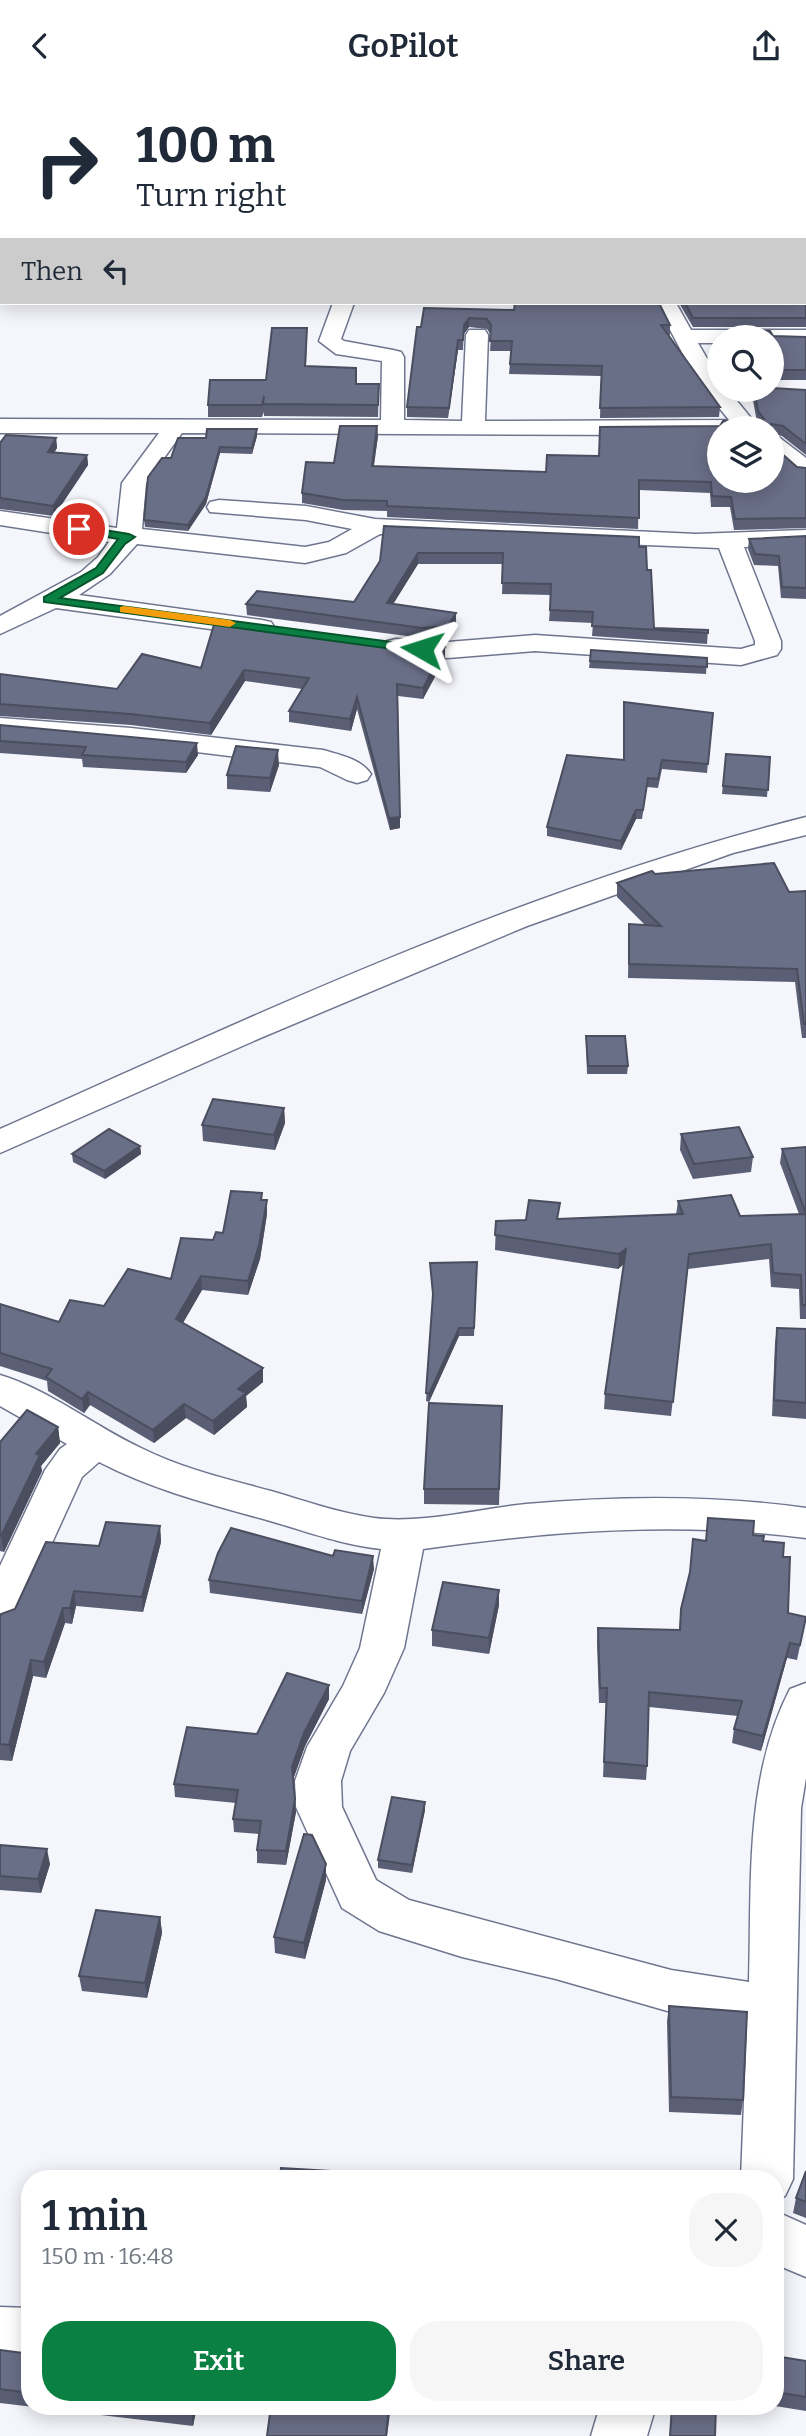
<!DOCTYPE html>
<meta charset="utf-8">
<style>
body{margin:0;font-family:Bitter,serif;background:#f6f6f7;color:#1f2937;height:100vh;display:flex;flex-direction:column;font-size:26px;white-space:nowrap}
*{box-sizing:border-box;margin:0}
p{font-size:23px;color:#747a83}
.icon{flex:none;width:38px;height:38px;fill:none;stroke:currentColor;stroke-width:2;stroke-linecap:round;stroke-linejoin:round}
.map{position:relative;flex:1;overflow:hidden}
.panel{position:absolute;left:21px;top:2079px;width:763px;height:245px;display:flex;flex-direction:column;background:#fff;border-radius:28px;box-shadow:0 4px 18px #0003}
.panel>*{flex:none}
.top-card{position:absolute;left:0px;top:0px;width:807px;height:214px;box-shadow:0 4px 18px #0003;background:#fff;color:#1f2937;overflow:hidden}
.buttons{position:absolute;left:707px;top:234px;display:grid;gap:14px}
.buttons a{display:grid;place-items:center;width:77px;height:77px;border-radius:50%;background:#fff;box-shadow:0 4px 18px #0003;font-size:35px}
.pin{position:absolute;display:grid;place-items:center;width:60px;height:60px;color:#fff;margin:-30px;border:4px solid #fff;border-radius:50%;box-shadow:0 2px 7px #0007}
.me{position:absolute;width:77px;margin:-38px;rotate:276deg;stroke-linejoin:round;filter:drop-shadow(0 0 5px #0008)}
.turn{display:flex;align-items:center;gap:24px;height:147px;padding:0 21px;font-size:32px}
.turn .icon{width:91px;height:91px;stroke-width:2.5}
.turn b{display:block;font-size:49px;line-height:60px}
.then{display:flex;align-items:center;height:66px;padding:0 21px;background:#0003;gap:14px;font-size:26px}
.round{display:grid;place-items:center;flex:none;width:74px;height:74px;border-radius:28px;background:#f6f6f7}
.head{display:flex;align-items:center;justify-content:space-between;height:119px;padding:0 21px}
h1{font-size:42px;font-weight:600;line-height:52px}
.button{display:flex;gap:14px;margin-top:auto;padding:14px 21px}
.button a{flex:1;height:80px;border-radius:28px;background:#0b8043;color:#fff;font-size:28px;font-weight:600;line-height:80px;text-align:center}
.button a+a{background:#f6f6f7;color:#1f2937}
header{display:flex;justify-content:space-between;align-items:center;height:91px;padding:0 21px;background:#fff;font-size:32px;font-weight:600}
.map>svg:first-child{display:block}
.lines{fill:none;stroke-linecap:round;stroke-linejoin:round}
.street-casing{stroke:#70758e;stroke-width:3}
.street{fill:#fff;fill-rule:evenodd}
.wall{fill:#5b5f75}
.shaded-wall{fill:#4a4e5f}
.building{fill:#6a6f88;stroke:#4a4e5f;stroke-width:2}
.route{fill:#0b8043;stroke:#07532c;stroke-width:2}
.slow{fill:#f59e0b}
</style>
<header><svg class="icon" aria-label="back" viewBox="0 0 24 24"><path d="M15 5l-7 7 7 7"/></svg>GoPilot<svg class="icon" aria-label="share" viewBox="0 0 24 24"><path d="M12 15V3M7 8l5-5 5 5M5 13v7h14v-7"/></svg></header>
<div class="map">
<svg width="806" height="2345" viewBox="0 0 806 2345">
<rect width="100%" height="100%" fill="#f5f6fc"/>
<g class="lines">
<g class="street-casing">
<path id="street" d="M787,0H806V6L805,2Z
M0,76H2V88H0Z
M333,212H354L341,248L344,250L393,259L401,261L404,266V329L462,330L466,244L469,239H485L488,244L485,330L729,329L696,288L656,212H676L691,239H806V253L772,252V247H719V252H698L719,288V299H728L760,338H719V343L653,344L182,342L146,392L142,438L305,456L329,451L352,438L306,429L210,421L207,416L210,411L219,409L306,415L375,428L696,443L806,439V453L744,456L781,550V558L777,564L741,574L535,560L448,567L387,562L383,556L387,550L396,548L448,551L535,544L741,558L755,554V550L719,457L380,443L346,462L305,472L137,453L110,483L79,504L262,529L271,531L275,537L271,543L262,545L56,517L0,543V525L81,481L98,466L109,451L0,434V420L117,437L122,392L159,342H0V328L381,329L382,270L336,263L319,250Z
M772,345L780,347L806,367V386L798,384L772,363Z
M0,627L131,637L323,659C340,664 361,668 371,683L367,689L357,692L347,689L320,676L131,653L0,643Z
M806,726V744L733,762L527,835L258,948L0,1062V1038C263,921 526,796 806,726Z
M0,1284C50,1299 94,1335 141,1357C183,1378 227,1388 271,1400C305,1410 339,1422 374,1427C423,1433 477,1418 526,1413C620,1405 713,1404 806,1417V1447C676,1430 552,1440 423,1458L404,1557L384,1602L350,1660L341,1690L342,1716L376,1789L409,1809L671,1879L749,1891C752,1793 744,1687 790,1598L806,1592V1687L801,1717L793,2088L785,2105L775,2109V2088H741L747,1934L671,1921L556,1888L462,1866L379,1840L342,1817L296,1716L295,1690L307,1656L343,1595L360,1557L381,1458C342,1454 305,1440 267,1429C209,1413 153,1399 99,1371L82,1386L15,1533L0,1537V1475L45,1379L60,1358L67,1353L0,1315Z
M775,2120L806,2134V2186L775,2173Z
M0,2216L30,2217V2271L0,2270Z
M600,2315H656L647,2345H591Z"/>
</g>
<use href="#street" class="street"/>
</g>
<path class="wall" d="M104,0H758V2H108Z
M806,151V236H693L679,212H805Z
M424,217L514,219L670,234V244H668L720,316L719,326L600,327L601,285L509,283L511,260H490L491,244L487,238L469,236L463,244V259H458L448,327L407,326V316Z
M741,240L773,245L806,246V289H772V247H741Z
M307,249L306,275L356,293H379L378,326L264,325V321L262,326H208V314L266,289Z
M751,299H806V364L782,345L772,343V338H760V334L757,331Z
M257,345L252,363L220,362L206,413L188,440L145,436L144,429L171,367Z
M378,345L374,375L546,381L599,365L772,390V354L797,376L806,377V437L734,439L730,416H711L710,402L639,399L638,438L387,426V420L343,419L302,412V402L334,372Z
M56,347L57,357L54,361L87,364L88,374L54,425L0,418V352Z
M384,435L639,456L647,479L654,537L708,539L707,553L592,545L593,532L549,530L551,504L502,503L503,473H418L393,513L456,532L448,546L422,547L247,524L246,513L354,511L380,470Z
M806,445V508L781,507L778,475L754,474L748,458L749,448Z
M591,559L707,567L706,583L589,577Z
M445,567L423,608L398,605L400,737L390,739L357,618L351,640L289,631V620L302,598L245,590L211,644L131,634L0,625V583L117,598L201,577Z
M713,622L707,682L662,678L658,697L647,696L642,728H636L621,759L547,745V736L623,669Z
M0,634L198,664L186,682L83,676L82,668L0,662Z
M726,663L770,666L767,706L722,703Z
M279,674L270,701L227,698V684Z
M655,783L789,801L806,800V947H802L795,891L628,887L629,833L645,834L617,806V792Z
M586,945L628,975L627,983H587Z
M284,1017L285,1032L275,1059L203,1050L202,1034Z
M681,1043L753,1066L751,1081L693,1088L680,1059Z
M140,1055L141,1063L105,1088L73,1071L72,1063Z
M806,1056V1228H800L799,1198L771,1196L769,1168L688,1178L671,1325L604,1318L605,1303L624,1173L618,1178L495,1159L496,1130L676,1124L678,1110L740,1125L799,1123L780,1072L782,1058Z
M262,1109H267V1123L260,1168L248,1204L202,1199L183,1232L263,1277V1291L246,1305L247,1316L214,1344L186,1327L154,1352L90,1314L84,1322L48,1300L47,1290L0,1275V1213L59,1231L104,1215L171,1188L213,1149L223,1142Z
M477,1171L474,1245H459L429,1311L426,1310L433,1208L430,1172Z
M777,1237L806,1238V1328L772,1325L775,1252Z
M502,1315L499,1414L424,1413V1398Z
M58,1336L60,1352L41,1375L42,1380L4,1461L0,1460V1351Z
M160,1435L161,1451L143,1521L76,1515L72,1533L65,1532L46,1587L33,1585L12,1670L0,1669V1526L15,1518L99,1455Z
M753,1444L763,1450L783,1466L788,1522L803,1541L797,1569L787,1567L761,1660L732,1652L734,1638L738,1625L649,1616L647,1675L646,1689L603,1686L606,1612H599L597,1552L598,1537L679,1539L681,1518L706,1450Z
M374,1478L362,1523L210,1502L209,1489Z
M499,1514L489,1563L432,1555V1539Z
M329,1608L305,1655L293,1688L296,1721L286,1774L257,1772V1759L259,1743L234,1741L233,1728L236,1712L175,1706L174,1693L257,1643Z
M425,1719L412,1782L378,1777V1769Z
M0,1754L50,1773L41,1802L0,1799Z
M326,1789L305,1868L275,1862L274,1846Z
M160,1826L162,1842L147,1907L82,1900L79,1885Z
M669,1915L743,2009L741,2024L669,2021L667,1930Z
M806,2080V2127L793,2122L796,2107Z
M0,2259L30,2263V2315H197L193,2335L0,2312Z
M775,2265L806,2270V2320L775,2315Z"/>
<path class="shaded-wall" d="M6,0H34L29,2H2V10L0,11V2Z
M469,227V236L463,244V259L464,234Z
M458,249V259L448,327L449,317Z
M377,335L378,345L372,385V375Z
M257,338V345L252,363V357Z
M56,347L57,357L49,371L48,361Z
M220,356V362L206,413L188,440V434Z
M87,364L88,374L54,425L53,415Z
M418,462V473L387,523V512Z
M456,522V532L448,546V535Z
M445,556V567L423,608V597Z
M244,579L245,590L211,644L210,632Z
M357,606V618L351,640L350,628Z
M197,652L198,664L186,682V671Z
M278,659L279,674L270,701V687Z
M636,719V728L621,759V750Z
M400,726V737L390,739L389,727Z
M284,1017L285,1032L275,1059L274,1044Z
M140,1055L141,1063L105,1088L104,1080Z
M267,1109V1123L260,1168L248,1204V1190Z
M626,1158L625,1172L618,1178L619,1163Z
M201,1185L202,1199L177,1242L176,1228Z
M459,1237V1245L429,1311V1303Z
M263,1277V1291L246,1305L247,1316L214,1344L213,1330L238,1298Z
M88,1301L90,1314L84,1322L82,1308Z
M184,1313L186,1327L154,1352L153,1339Z
M58,1336L60,1352L41,1375L42,1380L4,1461L1,1445L36,1363Z
M160,1435L161,1451L143,1521L142,1506Z
M373,1465L374,1478L362,1523V1510Z
M499,1499V1514L489,1563V1547Z
M74,1500L76,1515L72,1533L70,1517Z
M63,1517L65,1532L46,1587L44,1571Z
M790,1552L787,1567L761,1660L763,1645Z
M31,1569L33,1585L12,1670L9,1654Z
M329,1594V1608L305,1655L293,1689L292,1676L304,1642Z
M295,1708L296,1721L286,1774V1760Z
M425,1711V1719L412,1782V1774Z
M47,1758L50,1773L41,1802L38,1788Z
M326,1773V1789L305,1868L304,1852Z
M160,1826L162,1842L147,1907L145,1892Z
M193,2315H197L193,2335L191,2322Z
M389,2315H391L387,2345H386Z"/>
<path class="building" d="M120,0H342L343,2H124Z
M433,0H758V2H432Z
M805,61H806V82H805Z
M805,97L806,98V136H805Z
M805,150L806,151V227H693L685,212H805Z
M515,212H659L670,234H661L720,316L600,317L602,275L510,273L512,250H490L491,234L487,228L469,227L464,234L463,249H458L449,317L407,316L417,236H421L424,217L514,219Z
M272,237H307L305,275L356,277V293H379L378,314L263,313L264,305L262,314H208L210,289H266Z
M741,240H770L773,245L806,246V279H773L772,283V247H743Z
M772,297L806,299V353L783,335L771,333V338H762L760,330L764,328L758,320L754,299H772Z
M723,330H731L736,338H719V390H772V387L773,389L772,384V354L797,376L806,377V427L735,428L731,406L712,405L711,391L639,389V427L387,415V410L343,409L302,402L306,371L334,372L340,335H377L372,375L546,381L547,364L599,365L600,336L720,335Z
M207,338H257L252,357L220,356L206,406L188,434L144,429L148,386L162,367H171L178,347H206Z
M6,344L56,347L48,361L87,364L53,415L0,407V352Z
M384,435L639,446V456H646L647,479H651L654,537L708,539V542L592,535L593,521L550,519L551,493L502,492L503,462H418L387,512L456,522L448,535L422,537L246,513L257,500L354,511L380,470Z
M806,445V497L782,496L779,465L755,463L749,448Z
M215,530L422,557L445,556L423,597L397,593L400,726L389,727L357,606L350,628L289,620L309,587L244,579L210,632L130,623L0,613V583L117,598L142,563L201,577Z
M591,559L707,567V576L590,570Z
M624,611L713,622L708,673L662,669L658,688L648,687L643,719H636L621,750L547,736L567,664L624,669Z
M0,634L197,652L186,671L82,664L86,656L0,650Z
M236,655L278,659L270,687L227,684Z
M726,663L770,666L768,699L723,695Z
M774,772L789,801L806,800V933H804L797,878L629,873V833L661,835L617,792L652,780L655,783Z
M586,945H625L628,975H588Z
M213,1008L284,1017L274,1044L202,1034Z
M739,1036L753,1066L694,1073L681,1043Z
M109,1038L140,1055L104,1080L72,1063Z
M806,1056V1123L782,1058Z
M231,1100L262,1102L261,1109H267L259,1154L248,1190L201,1185L176,1228L263,1277L238,1298L246,1302L213,1330L184,1313L153,1339L88,1301L82,1308L46,1286L52,1278L0,1262V1213L59,1231L70,1209L104,1215L128,1178L171,1188L181,1147L213,1149L216,1141L223,1142Z
M731,1104L740,1125L806,1123V1214H802L801,1184L773,1182L771,1153L689,1163L673,1311L605,1303L626,1158L619,1163L495,1144L496,1130L526,1129L529,1109L560,1112L557,1128L683,1123L678,1110Z
M477,1171L474,1237H459L429,1303L426,1302L433,1203L430,1172Z
M777,1237L806,1238V1312L774,1309Z
M429,1312L502,1315L499,1398H424Z
M27,1319L58,1336L36,1363L40,1364L1,1445H0V1351Z
M708,1427L754,1430L753,1444L764,1445L763,1450L784,1452L783,1466H790L788,1522L806,1526L800,1554L790,1552L763,1645L734,1638L742,1610L649,1601L647,1675L604,1671L607,1597H600L598,1537L680,1539L681,1518L690,1481L693,1448L706,1450Z
M106,1431L160,1435L142,1506L74,1500L70,1517H63L44,1571L31,1569L9,1654L0,1653V1526L1,1523L15,1518L46,1451L99,1455Z
M231,1437L333,1465L335,1459L373,1465L362,1510L209,1489L218,1462Z
M443,1491L499,1499L489,1547L432,1539Z
M287,1582L329,1594L304,1642L292,1676L295,1708L286,1760L257,1759L261,1730L233,1728L238,1699L174,1693L187,1636L257,1643Z
M392,1706L425,1711L412,1774L378,1769Z
M304,1743L312,1744L326,1773L304,1852L274,1846Z
M0,1754L47,1758L38,1788L0,1785Z
M96,1819L160,1826L145,1892L79,1885Z
M669,1915L747,1921L743,2009L671,2006Z
M281,2077L381,2083V2088H280Z
M806,2080V2111L796,2107Z
M0,2259L30,2263V2302L0,2298Z
M775,2265L806,2270V2306L775,2301Z
M140,2315H193L191,2322Z
M271,2315H317L352,2319V2315H389L386,2345H267Z
M672,2315H716L715,2345H670Z"/>
<path class="route" d="M79,435L129,443L135,446L125,453L103,482L60,507L422,555L428,558L422,562L44,511V506L96,477L118,448L75,440L73,438Z"/>
<path class="slow" d="M124,515L230,529L236,532L230,536L120,521V516Z"/>
</svg>
<div class="buttons">
<a><svg class="icon" aria-label="search" viewBox="0 0 24 24"><circle cx="10" cy="10" r="6"/><path d="M15 15l6 6"/></svg></a>
<a><svg class="icon" aria-label="layers" viewBox="0 0 24 24"><path d="M12 4l9 5-9 5-9-5zM3 14l9 5 9-5"/></svg></a>
</div>
<div class="pin" style="left:79px;top:438px;background:#d93025"><svg class="icon" aria-label="arrive" viewBox="0 0 24 24"><path d="M6 21V4h12l-3 4 3 4H6"/></svg></div>
<svg class="me" style="left:422px;top:558px" viewBox="-20 -20 40 40"><path d="M0-17L14 15 0 8-14 15z" fill="#0b8043" stroke="#fff" stroke-width="4"/></svg>
<div class="top-card">
<div class="turn"><svg class="icon" aria-label="right" viewBox="0 0 24 24"><path d="M7 20v-9h11M14 6l5 5-5 5"/></svg><div><b>100 m</b>Turn right</div></div>
<div class="then">Then<svg class="icon" aria-label="left" viewBox="0 0 24 24"><path d="M17 20v-9H6M10 6l-5 5 5 5"/></svg></div>
</div>
<section class="panel">
<div class="head"><div><h1>1 min</h1><p>150 m · 16:48</p></div><a class="round"><svg class="icon" aria-label="close" viewBox="0 0 24 24"><path d="M6 6l12 12M18 6L6 18"/></svg></a></div>
<div class="button"><a>Exit</a><a>Share</a></div>
</section>
</div>
